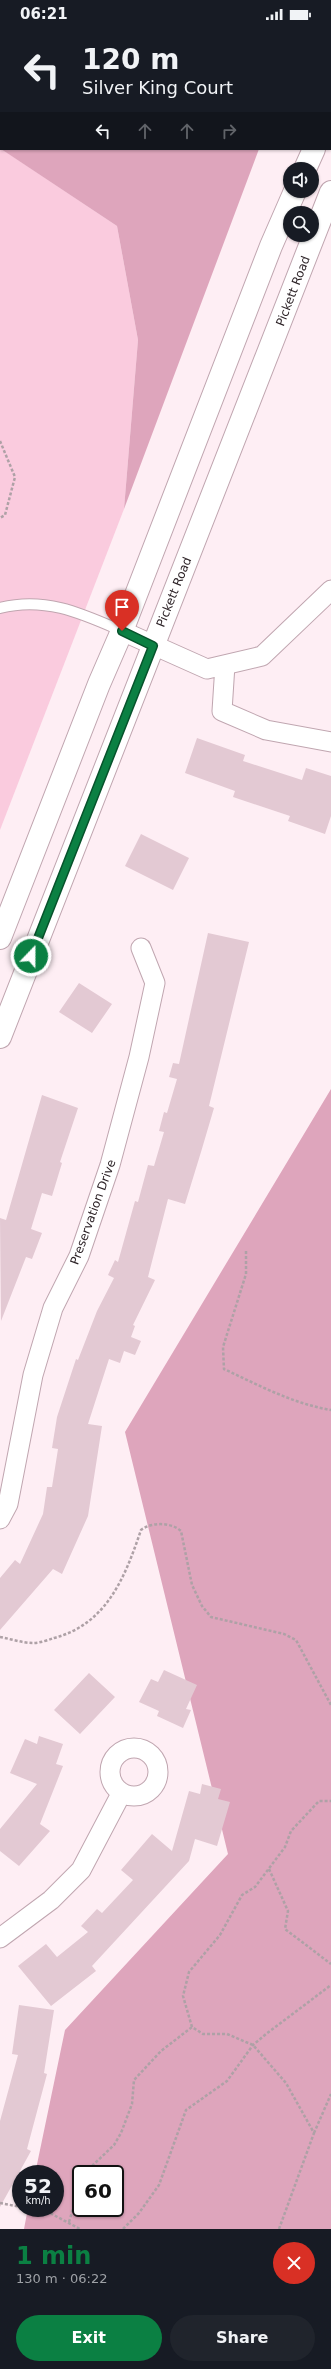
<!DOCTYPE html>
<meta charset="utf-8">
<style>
body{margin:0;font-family:"DejaVu Sans",sans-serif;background:#20242c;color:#f1f3f6;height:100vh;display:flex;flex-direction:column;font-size:15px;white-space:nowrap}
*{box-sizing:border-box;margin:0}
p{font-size:13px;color:#9ea1a6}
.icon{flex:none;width:22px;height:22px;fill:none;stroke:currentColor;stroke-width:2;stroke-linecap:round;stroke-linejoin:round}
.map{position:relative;height:2201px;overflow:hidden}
.side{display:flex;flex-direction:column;background:#171b24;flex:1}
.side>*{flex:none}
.hud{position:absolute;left:0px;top:0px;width:331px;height:122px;box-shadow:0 1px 3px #0004;background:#171b24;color:#f1f3f6;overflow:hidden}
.fabs{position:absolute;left:283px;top:134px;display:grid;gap:8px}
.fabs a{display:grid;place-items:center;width:36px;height:36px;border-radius:50%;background:#171b24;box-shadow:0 1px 3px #0004;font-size:20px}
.speed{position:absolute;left:12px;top:2137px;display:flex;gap:8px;font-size:20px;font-weight:700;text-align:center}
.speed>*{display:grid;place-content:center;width:52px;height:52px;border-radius:50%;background:#171b24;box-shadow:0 1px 3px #0004;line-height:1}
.speed small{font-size:10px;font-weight:400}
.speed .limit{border:2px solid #111;border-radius:6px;background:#fff;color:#111}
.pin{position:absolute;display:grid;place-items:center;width:34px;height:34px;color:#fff;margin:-41px -17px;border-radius:50% 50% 50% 0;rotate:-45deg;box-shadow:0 0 4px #0007}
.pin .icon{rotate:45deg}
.me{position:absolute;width:44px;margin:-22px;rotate:22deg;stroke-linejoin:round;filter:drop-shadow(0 0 3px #0008)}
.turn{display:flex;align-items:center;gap:14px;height:84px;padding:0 16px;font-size:18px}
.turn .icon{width:52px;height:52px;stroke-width:2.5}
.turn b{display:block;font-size:28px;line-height:34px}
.lanes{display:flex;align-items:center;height:38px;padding:0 16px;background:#0003;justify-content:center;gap:20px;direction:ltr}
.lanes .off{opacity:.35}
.round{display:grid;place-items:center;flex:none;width:42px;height:42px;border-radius:21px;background:#20242c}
.overview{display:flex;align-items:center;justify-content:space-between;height:68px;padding:0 16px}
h1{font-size:24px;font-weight:700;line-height:30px;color:#0b8043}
.primary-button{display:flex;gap:8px;margin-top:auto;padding:8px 16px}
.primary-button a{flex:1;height:46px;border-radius:24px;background:#0b8043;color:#fff;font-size:16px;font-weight:700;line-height:46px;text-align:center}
.primary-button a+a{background:#20242c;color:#f1f3f6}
.status{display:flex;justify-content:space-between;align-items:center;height:28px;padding:0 20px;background:#171b24;direction:ltr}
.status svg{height:11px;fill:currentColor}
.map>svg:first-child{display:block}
.green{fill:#facbde}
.forest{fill:#dea5bc;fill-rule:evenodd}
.building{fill:#e3c9d3}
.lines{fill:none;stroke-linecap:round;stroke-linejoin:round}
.service-casing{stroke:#c0a6b0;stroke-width:12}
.minor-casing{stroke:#c0a6b0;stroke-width:21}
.primary-casing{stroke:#c0a6b0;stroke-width:24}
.path{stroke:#aea1a6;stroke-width:2.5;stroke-dasharray:3 2;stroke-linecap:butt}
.service{stroke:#fff;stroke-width:10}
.minor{stroke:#fff;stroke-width:19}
.primary{stroke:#fff;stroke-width:22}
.route-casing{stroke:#07532c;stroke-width:10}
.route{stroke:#0b8043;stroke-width:7}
.labels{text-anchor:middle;stroke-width:4;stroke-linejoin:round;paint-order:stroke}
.street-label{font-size:12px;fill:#2d2327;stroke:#fff}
</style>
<div class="status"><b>06:21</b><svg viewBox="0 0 49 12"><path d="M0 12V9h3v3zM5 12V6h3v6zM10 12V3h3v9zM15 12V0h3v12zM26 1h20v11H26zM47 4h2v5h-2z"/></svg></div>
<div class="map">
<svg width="331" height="2201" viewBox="0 0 331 2201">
<rect width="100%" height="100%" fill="#feeef4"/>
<path class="green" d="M0,120L117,198L138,312L124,481L0,802Z"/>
<path class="forest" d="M0,0H118L122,1H1V121Z
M1,121H259L124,481L138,312L117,198Z
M331,1061V2201H24L28,2180H55V2146H35L65,2002L228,1826L125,1404ZM81,2146H115V2180H81Z"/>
<path class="building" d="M197,710L245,727L243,733L302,752L306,740L331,748V788L325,806L288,793L290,788L233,769L235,763L185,745Z
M141,806L189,830L173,862L125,838Z
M208,905L249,914L209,1078L214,1080L201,1124L185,1176L168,1171L148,1249L155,1252L133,1297L135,1298L131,1309L141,1313L135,1327L124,1323L120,1335L109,1331L88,1396L102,1398L88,1488L62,1546L53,1541L0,1602V1550L15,1532L20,1536L43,1486L47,1459H52L58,1421L52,1420L57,1389L76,1331L78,1332L97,1283L114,1250L108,1247L115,1232L118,1234L135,1173L138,1174L148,1137L154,1138L164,1104L159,1103L164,1084L167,1085L177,1051L169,1049L173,1035L179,1036Z
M79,955L112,976L92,1005L59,984Z
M42,1067L78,1080L60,1134L62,1135L52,1168L42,1165L31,1201L42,1205L32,1231L26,1229L1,1293L0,1190L6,1192Z
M164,1642L197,1657L186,1681L191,1682L183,1700L157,1688L159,1683L139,1674L151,1651L158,1654Z
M89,1645L115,1669L80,1706L54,1682Z
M39,1708L63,1716L56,1736L63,1738L40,1796L50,1803L19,1838L0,1823V1801L37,1756L10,1745L25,1711L37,1716Z
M202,1756L221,1761L218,1771L230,1774L217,1818L195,1811L189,1833L92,1938L96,1943L51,1978L18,1938L46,1916L57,1929L88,1904L81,1898L97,1881L102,1885L133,1852L121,1842L152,1806L172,1823L189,1763L200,1766Z
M19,1977L54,1982L44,2045L47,2046L27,2121L31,2123L0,2179V2093L18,2027L12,2026Z"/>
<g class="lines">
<g class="service-casing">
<path id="service" d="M278,0L282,1
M305,1V0
M0,580C45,568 83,586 122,603"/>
</g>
<g class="minor-casing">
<path id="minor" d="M122,603L207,641L262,628L331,562
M225,637L222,683L266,702L331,714
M0,1491L8,1476L33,1347L53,1280L79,1228L110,1137L139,1029L155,955L141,920
M110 1744a24 24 0 1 1 48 0a24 24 0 1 1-48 0Z
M0,1910L51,1872L81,1842L121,1766"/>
</g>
<g class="primary-casing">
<path id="primary" d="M330,87L331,85
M305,141L314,121
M0,910L99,656L122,603L271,218L295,163
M0,1009L331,164"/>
</g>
<path class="path" d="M0,413L15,449L5,487L0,490
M246,1223V1246L223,1319L224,1341C258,1357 294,1376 331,1382
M0,1609C11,1611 23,1615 33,1615C40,1615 48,1612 54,1610C107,1596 125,1549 141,1502C151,1494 171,1494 181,1503L192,1557L202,1578L211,1589L284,1606L296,1612L331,1677
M269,1841L288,1883L285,1901L331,1936
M314,2105L331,2066
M86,2146L93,2137L114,2117L121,2105L132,2076L134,2052L161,2023L192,1999
M0,2175L21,2179
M26,2180L50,2185L80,2201
M69,2194L81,2154
M123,2201L139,2185L159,2157L186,2082L227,2053L253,2017L266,2006L331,1957
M279,2201L314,2105L286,2055L253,2017L227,2006H203L192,1999L183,1968L189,1944L220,1907L242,1867L255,1859L285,1819L291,1803L319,1773H331"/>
<use href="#service" class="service"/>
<use href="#minor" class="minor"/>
<use href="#primary" class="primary"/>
</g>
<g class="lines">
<g class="route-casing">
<path id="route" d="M31,928L153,618L122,603"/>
</g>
<use href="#route" class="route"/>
</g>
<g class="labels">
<g class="street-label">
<text transform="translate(293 263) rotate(-69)" y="4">Pickett Road</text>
<text transform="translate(174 564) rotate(-68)" y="4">Pickett Road</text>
<text transform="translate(93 1184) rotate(-70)" y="4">Preservation Drive</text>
</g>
</g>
</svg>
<div class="fabs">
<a><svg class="icon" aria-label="sound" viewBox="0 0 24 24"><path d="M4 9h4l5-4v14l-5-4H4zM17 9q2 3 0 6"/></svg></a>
<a><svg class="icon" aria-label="search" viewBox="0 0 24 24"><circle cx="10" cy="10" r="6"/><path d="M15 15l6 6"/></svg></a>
</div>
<div class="speed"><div>52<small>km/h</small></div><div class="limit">60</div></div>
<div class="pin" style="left:122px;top:603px;background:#d93025"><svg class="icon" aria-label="arrive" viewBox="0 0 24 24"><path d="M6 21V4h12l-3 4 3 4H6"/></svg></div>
<svg class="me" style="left:31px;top:928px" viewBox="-20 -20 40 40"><circle r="17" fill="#0b8043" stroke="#fff" stroke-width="3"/><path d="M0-11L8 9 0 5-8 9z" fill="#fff"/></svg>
<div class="hud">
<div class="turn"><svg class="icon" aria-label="left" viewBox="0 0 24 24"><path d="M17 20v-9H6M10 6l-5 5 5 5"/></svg><div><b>120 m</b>Silver King Court</div></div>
<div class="lanes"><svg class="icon" aria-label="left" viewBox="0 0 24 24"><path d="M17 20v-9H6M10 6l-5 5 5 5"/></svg><svg class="icon off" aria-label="ahead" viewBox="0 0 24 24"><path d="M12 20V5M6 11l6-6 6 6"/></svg><svg class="icon off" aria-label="ahead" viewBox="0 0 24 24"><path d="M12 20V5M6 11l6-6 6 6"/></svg><svg class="icon off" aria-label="right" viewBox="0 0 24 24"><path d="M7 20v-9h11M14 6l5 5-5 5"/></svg></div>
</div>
</div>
<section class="side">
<div class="overview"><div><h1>1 min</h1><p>130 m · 06:22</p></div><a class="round" style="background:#d93025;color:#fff"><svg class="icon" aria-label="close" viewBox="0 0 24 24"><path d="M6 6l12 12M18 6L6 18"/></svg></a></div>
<div class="primary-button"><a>Exit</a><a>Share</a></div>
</section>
